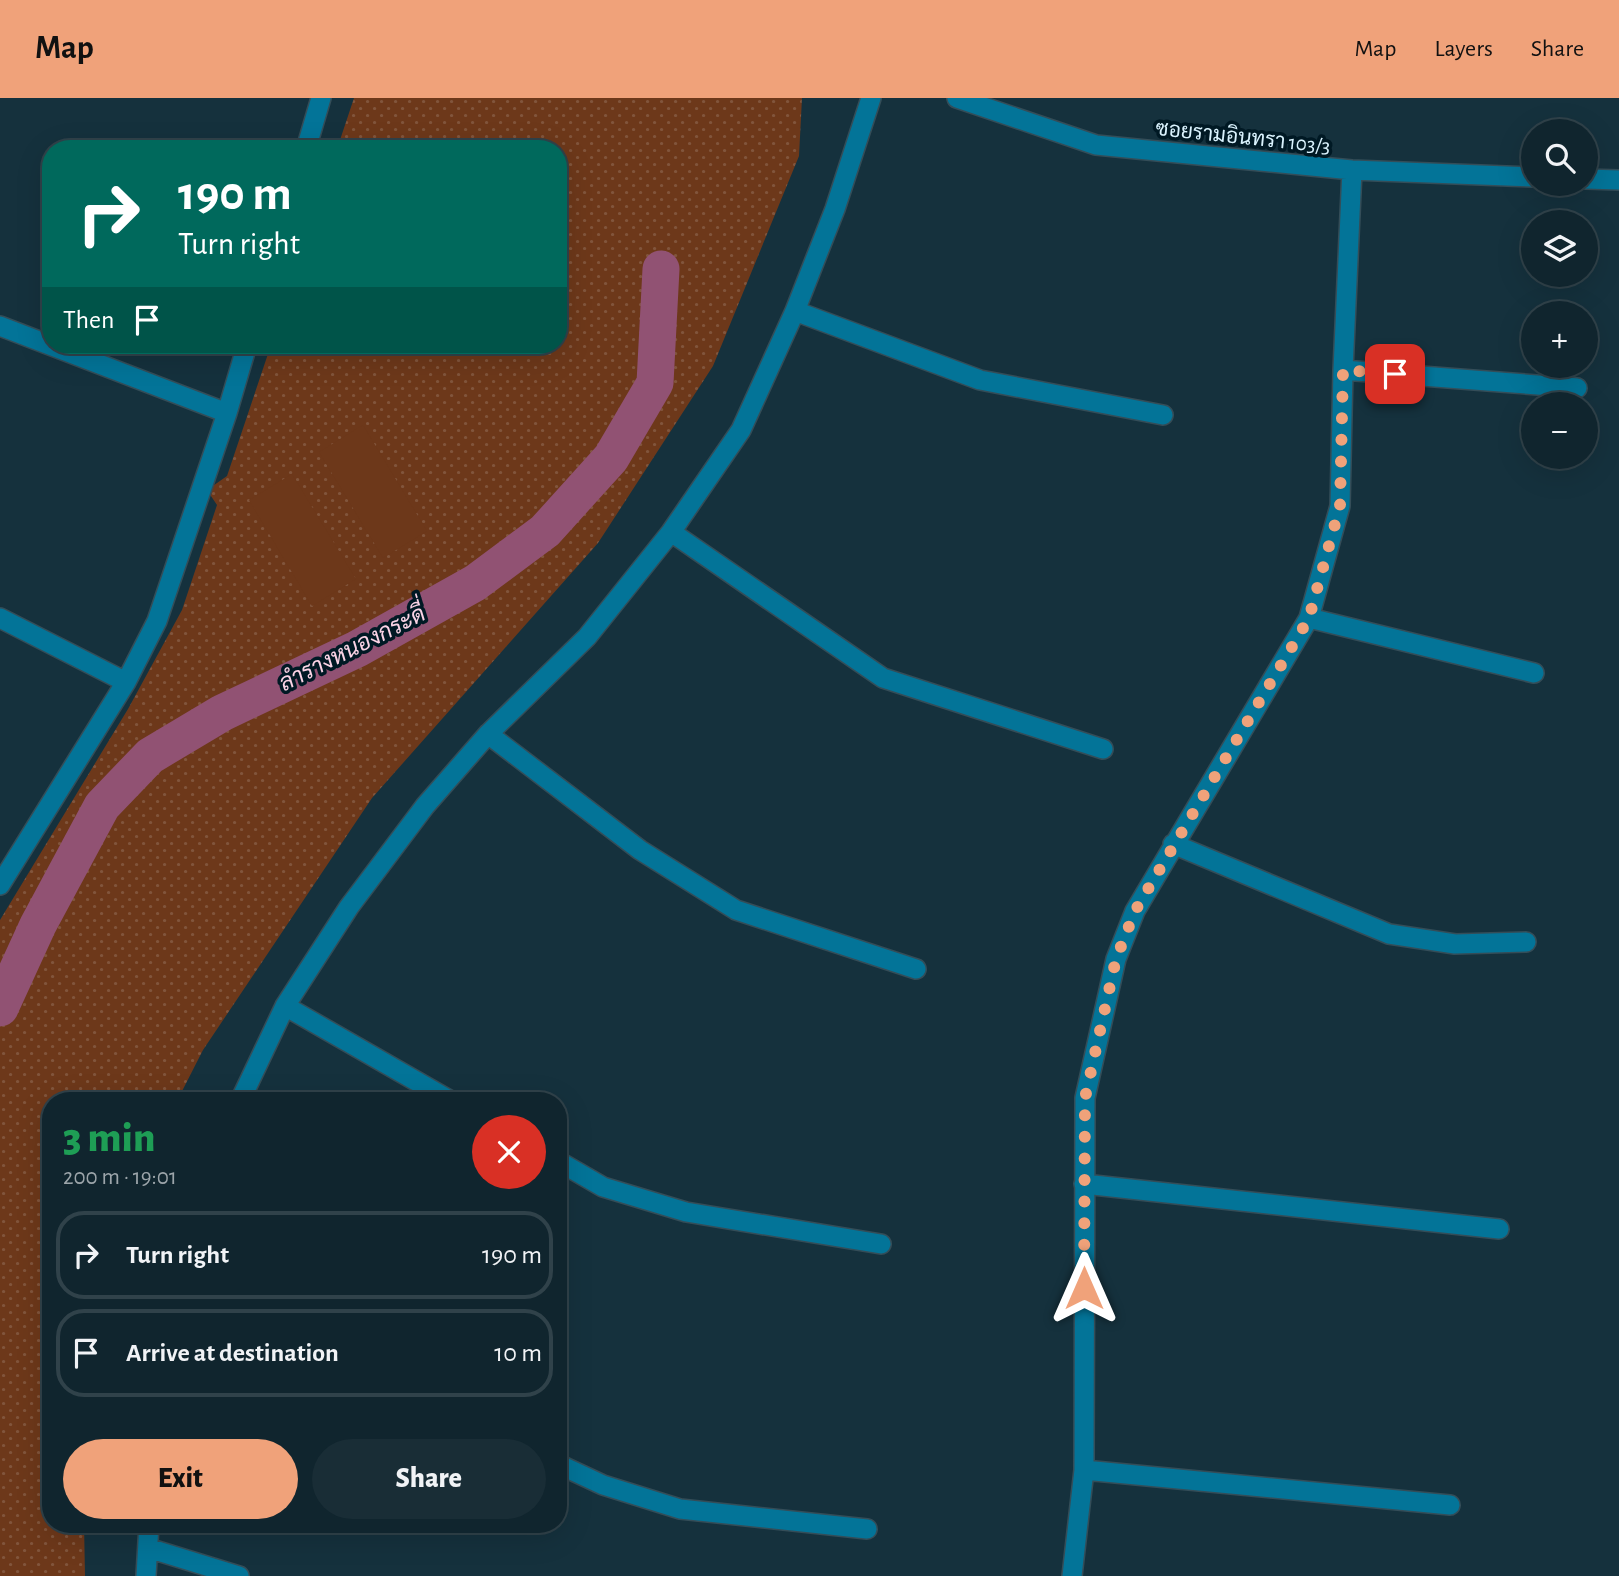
<!DOCTYPE html>
<meta charset="utf-8">
<style>
body{margin:0;font-family:"Alegreya Sans",Sarabun,sans-serif;background:#192d36;color:#f1f3f6;height:100vh;display:flex;flex-direction:column;font-size:26px;white-space:nowrap}
*{box-sizing:border-box;margin:0}
p{font-size:23px;color:#9ca5aa}
.icon{flex:none;width:38px;height:38px;fill:none;stroke:currentColor;stroke-width:2;stroke-linecap:round;stroke-linejoin:round}
.map{position:relative;flex:1;overflow:hidden}
.details{position:absolute;left:42px;top:994px;width:525px;height:441px;display:flex;flex-direction:column;background:#10252e;border-radius:28px;box-shadow:0 7px 28px #0002,0 0 0 2px #30424a}
.details>*{flex:none}
.top-card{position:absolute;left:42px;top:42px;width:525px;height:214px;border-radius:28px;box-shadow:0 7px 28px #0002,0 0 0 2px #30424a;background:#00695c;color:#fff;overflow:hidden}
.controls{position:absolute;left:1521px;top:21px;display:grid;gap:14px}
.controls a{display:grid;place-items:center;width:77px;height:77px;border-radius:50%;background:#10252e;box-shadow:0 7px 28px #0002,0 0 0 2px #30424a;font-size:35px}
.pin{position:absolute;display:grid;place-items:center;width:60px;height:60px;color:#fff;margin:-30px;border-radius:14px;box-shadow:0 4px 10px #0006}
.me{position:absolute;width:77px;margin:-38px;rotate:0deg;stroke-linejoin:round;filter:drop-shadow(0 0 5px #0008)}
.turn{display:flex;align-items:center;gap:24px;height:147px;padding:0 21px;font-size:32px}
.turn .icon{width:91px;height:91px;stroke-width:2.5}
.turn b{display:block;font-size:49px;line-height:60px}
.then{display:flex;align-items:center;height:66px;padding:0 21px;background:#0003;gap:14px;font-size:26px}
.round{display:grid;place-items:center;flex:none;width:74px;height:74px;border-radius:37px;background:#192d36}
.head{display:flex;align-items:center;justify-content:space-between;height:119px;padding:0 21px}
h1{font-size:42px;font-weight:800;line-height:52px;color:#1e9e55}
.cta{display:flex;gap:14px;margin-top:auto;padding:14px 21px}
.cta a{flex:1;height:80px;border-radius:42px;background:#f0a27a;color:#111;font-size:28px;font-weight:800;line-height:80px;text-align:center}
.cta a+a{background:#192d36;color:#f1f3f6}
ul{padding:0;list-style:none}
li{display:flex;align-items:center;gap:21px;height:88px;margin:0 14px 10px;padding:0 7px;border:4px solid #30424a;border-radius:28px}
li div{flex:1}
li b{display:block;font-size:26px}
li em{font-style:normal}
header{display:flex;align-items:center;gap:42px;box-sizing:border-box;height:98px;padding:0 35px;background:#f0a27a;color:#111}
header strong{font-size:33px}
nav{display:flex;gap:38px;margin-inline-start:auto;font-size:24px}
.map>svg:first-child{display:block}
.park{fill:url(#park-dots)}
.pitch{fill:#6d381a}
.lines{fill:none;stroke-linecap:round;stroke-linejoin:round}
.canal{stroke:#915273;stroke-width:37}
.minor-casing{stroke:#344d58;stroke-width:22}
.minor{stroke:#037498;stroke-width:19}
.route{stroke:#f0a27a;stroke-width:12;stroke-dasharray:0 21.6}
.labels{text-anchor:middle;stroke-width:7;stroke-linejoin:round;paint-order:stroke}
.street-label{font-size:21px;fill:#daf3fe;stroke:#001924}
.water-label{font-size:23px;font-style:italic;fill:#fbd4e6;stroke:#001924}
</style>
<header>
<strong>Map</strong>
<nav><a>Map</a><a>Layers</a><a>Share</a></nav>
</header>
<div class="map">
<svg width="1619" height="1478" viewBox="0 0 1619 1478">
<defs>
<pattern id="park-dots" width="8" height="8" patternUnits="userSpaceOnUse" patternTransform="scale(1.75)"><rect width="8" height="8" fill="#6d381a"/><path d="M2 2h.1M6 6h.1" fill="none" stroke="#81553c" stroke-width="1.8" stroke-linecap="round"/></pattern>
</defs>
<rect width="100%" height="100%" fill="#15313d"/>
<path class="park" d="M354,0H802L799,58L713,268L598,445L372,700L203,952L177,1003H51V1426H84L85,1478H0V822L128,611L182,512L217,407L207,392L227,378L271,247H558V51H337Z"/>
<path class="pitch" d="M363,327L427,433L383,460L319,354Z
M292,376L356,481L312,508L249,402Z"/>
<g class="lines">
<path class="canal" d="M0,910L38,827L102,708L150,658L222,615L357,551L475,485L545,433L611,360L655,285L661,171"/>
<g class="minor-casing">
<path id="minor" d="M957,0L1096,47L1352,72L1533,79
M306,51L321,0
M1586,81L1619,82
M795,213L980,282L1163,317
M0,228L227,315
M1343,272L1577,290
M671,434L883,580L1103,651
M0,520L126,584
M1309,520L1534,575
M488,636L640,752L736,812L916,871
M1173,746L1389,836L1455,846L1526,844
M0,787L126,584L157,523L227,315L247,247
M285,908L451,1003
M240,1003L285,908L349,809L425,708L488,636L587,539L671,434L741,332L795,213L835,111L871,0
M558,1063L603,1089L686,1114L881,1146
M1084,1086L1499,1131
M558,1366L603,1387L680,1411L867,1431
M1084,1372L1450,1407
M148,1450L239,1478
M146,1478L149,1426
M1072,1478L1084,1372L1085,1000L1116,861L1135,813L1309,520L1340,408L1343,272L1352,72"/>
</g>
<use href="#minor" class="minor"/>
</g>
<g class="lines">
<path class="route" d="M1084,1190L1085,1000L1116,861L1135,813L1309,520L1340,408L1343,272L1395,276"/>
</g>
<g class="labels">
<g class="street-label">
<text transform="translate(1243 39) rotate(6)" y="7">ซอยรามอินทรา 103/3</text>
</g>
<g class="water-label">
<text transform="translate(352 550) rotate(-27)" y="8">ลำรางหนองกระดี่</text>
</g>
</g>
</svg>
<div class="controls">
<a><svg class="icon" aria-label="search" viewBox="0 0 24 24"><circle cx="10" cy="10" r="6"/><path d="M15 15l6 6"/></svg></a>
<a><svg class="icon" aria-label="layers" viewBox="0 0 24 24"><path d="M12 4l9 5-9 5-9-5zM3 14l9 5 9-5"/></svg></a>
<a>+</a>
<a>−</a>
</div>
<div class="pin" style="left:1395px;top:276px;background:#d93025"><svg class="icon" aria-label="arrive" viewBox="0 0 24 24"><path d="M6 21V4h12l-3 4 3 4H6"/></svg></div>
<svg class="me" style="left:1084px;top:1190px" viewBox="-20 -20 40 40"><path d="M0-17L14 15 0 8-14 15z" fill="#f0a27a" stroke="#fff" stroke-width="4"/></svg>
<div class="top-card">
<div class="turn"><svg class="icon" aria-label="right" viewBox="0 0 24 24"><path d="M7 20v-9h11M14 6l5 5-5 5"/></svg><div><b>190 m</b>Turn right</div></div>
<div class="then">Then<svg class="icon" aria-label="arrive" viewBox="0 0 24 24"><path d="M6 21V4h12l-3 4 3 4H6"/></svg></div>
</div>
<section class="details">
<div class="head"><div><h1>3 min</h1><p>200 m · 19:01</p></div><a class="round" style="background:#d93025;color:#fff"><svg class="icon" aria-label="close" viewBox="0 0 24 24"><path d="M6 6l12 12M18 6L6 18"/></svg></a></div>
<ul>
<li><svg class="icon" aria-label="right" viewBox="0 0 24 24"><path d="M7 20v-9h11M14 6l5 5-5 5"/></svg><div><b>Turn right</b></div><em>190 m</em></li>
<li><svg class="icon" aria-label="arrive" viewBox="0 0 24 24"><path d="M6 21V4h12l-3 4 3 4H6"/></svg><div><b>Arrive at destination</b></div><em>10 m</em></li>
</ul>
<div class="cta"><a>Exit</a><a>Share</a></div>
</section>
</div>
